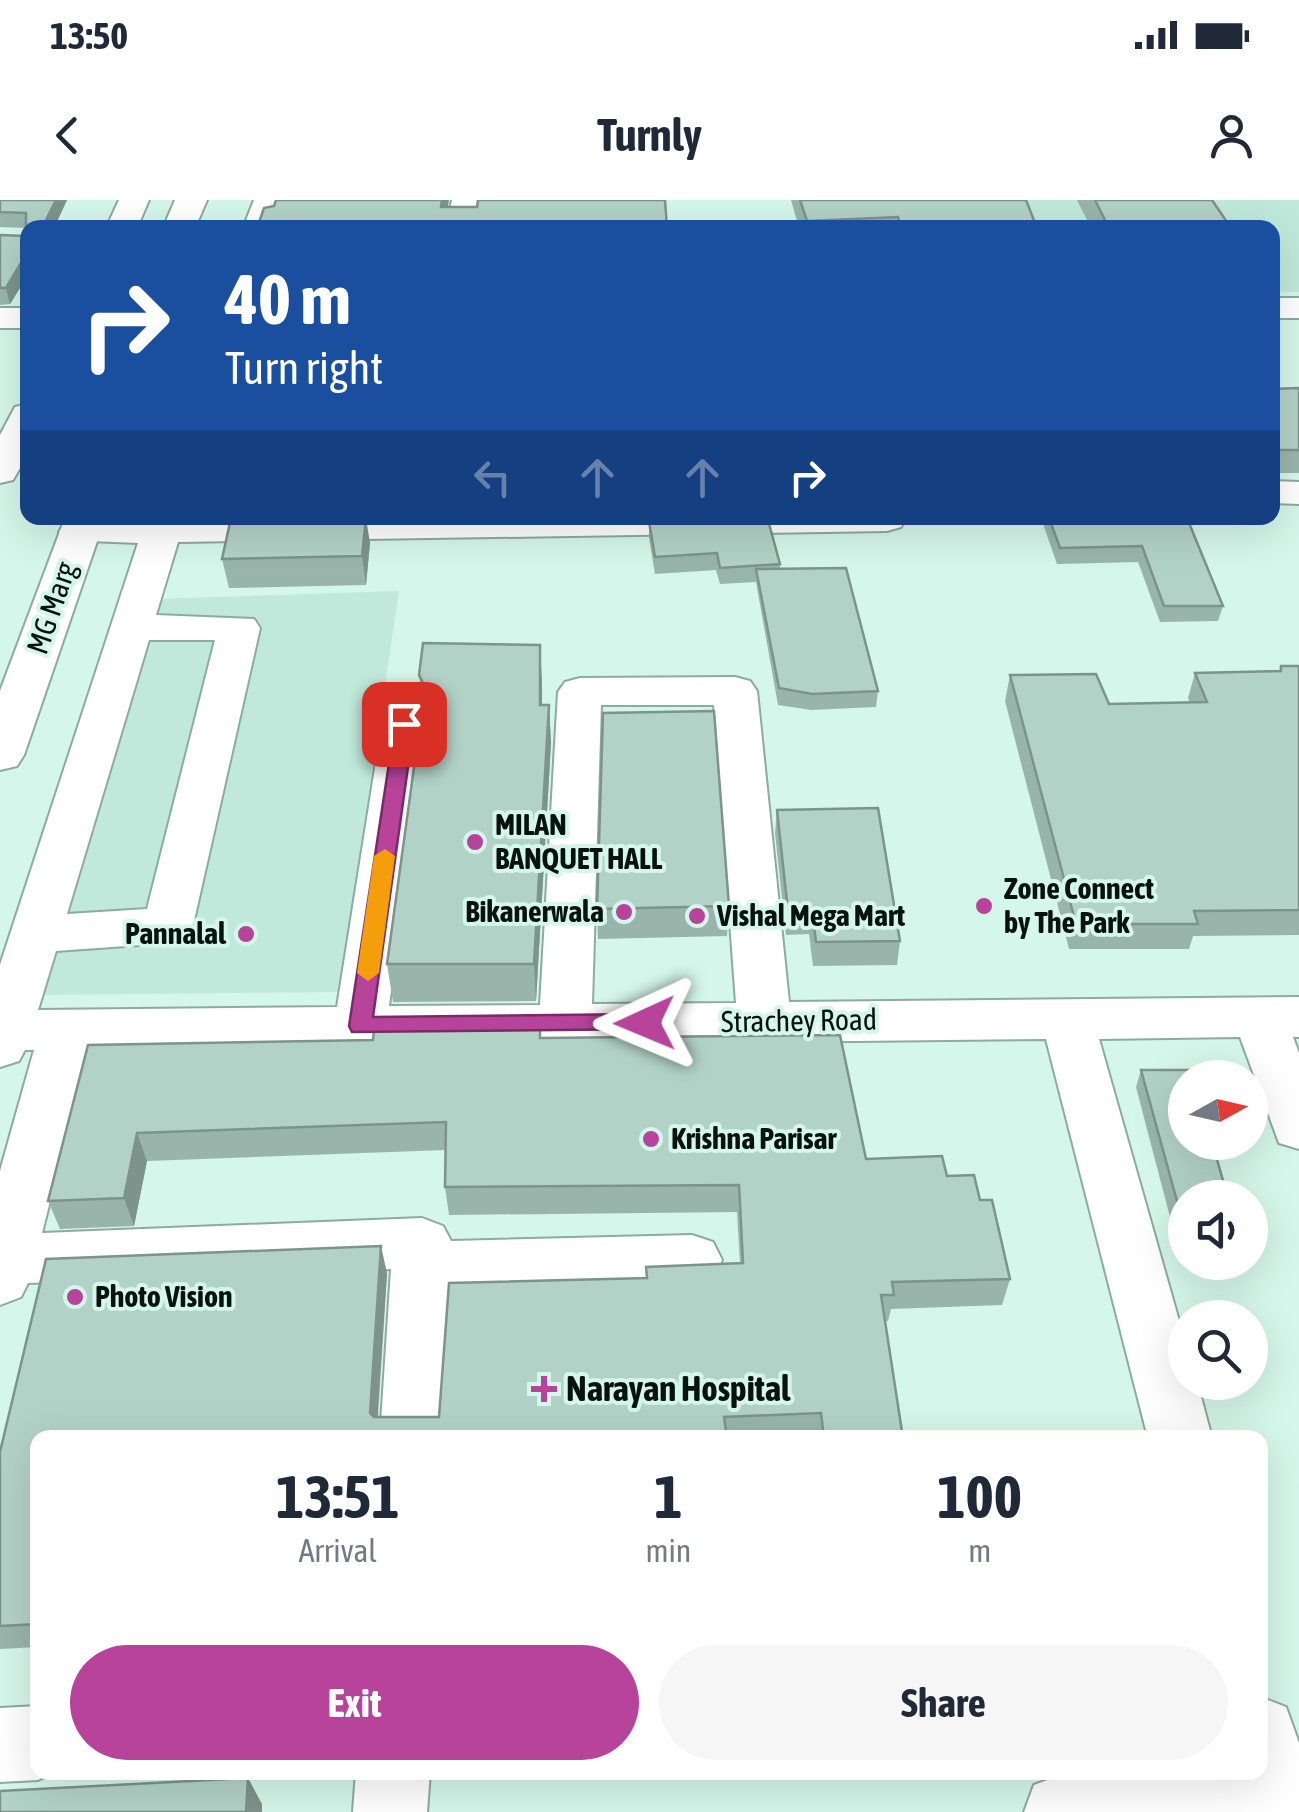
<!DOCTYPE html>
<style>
body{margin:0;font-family:"Asap Condensed",sans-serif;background:#f6f6f7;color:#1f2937;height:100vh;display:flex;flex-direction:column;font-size:38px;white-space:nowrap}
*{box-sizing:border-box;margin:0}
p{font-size:32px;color:#747a83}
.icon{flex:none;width:55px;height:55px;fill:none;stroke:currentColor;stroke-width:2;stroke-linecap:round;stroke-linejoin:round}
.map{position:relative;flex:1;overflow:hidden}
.drawer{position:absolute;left:30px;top:1230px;width:1238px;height:350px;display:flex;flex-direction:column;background:#fff;border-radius:20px;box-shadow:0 10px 40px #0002}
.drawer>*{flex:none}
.guide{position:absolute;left:20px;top:20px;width:1260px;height:305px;border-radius:20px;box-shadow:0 10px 40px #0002;background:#1a4fa0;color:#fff;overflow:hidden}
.needle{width:65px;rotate:82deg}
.tools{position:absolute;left:1168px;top:860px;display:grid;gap:20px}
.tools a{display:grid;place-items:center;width:100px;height:100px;border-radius:50%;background:#fff;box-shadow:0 10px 40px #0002;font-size:50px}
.pin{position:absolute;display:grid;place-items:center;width:85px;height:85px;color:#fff;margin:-42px;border-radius:20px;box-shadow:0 5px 15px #0006}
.me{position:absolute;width:110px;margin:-55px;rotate:269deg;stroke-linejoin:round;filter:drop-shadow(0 0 8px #0008)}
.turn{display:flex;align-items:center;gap:35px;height:210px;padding:0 40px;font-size:45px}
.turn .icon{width:130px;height:130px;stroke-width:2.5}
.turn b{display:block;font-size:70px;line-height:85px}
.lanes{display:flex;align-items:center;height:95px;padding:0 40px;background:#0003;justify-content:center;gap:50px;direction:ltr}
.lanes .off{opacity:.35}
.eta{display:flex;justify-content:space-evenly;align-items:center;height:170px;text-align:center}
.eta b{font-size:60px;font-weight:700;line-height:70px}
.button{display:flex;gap:20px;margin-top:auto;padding:20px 40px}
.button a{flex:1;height:115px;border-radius:60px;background:#b7439b;color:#fff;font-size:40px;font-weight:700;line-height:115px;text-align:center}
.button a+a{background:#f6f6f7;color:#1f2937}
.status{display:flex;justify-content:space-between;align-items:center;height:70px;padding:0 50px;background:#fff;direction:ltr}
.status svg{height:28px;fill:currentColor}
header{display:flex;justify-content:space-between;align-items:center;height:130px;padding:0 40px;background:#fff;font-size:45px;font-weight:700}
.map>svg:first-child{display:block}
.built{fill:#c0e9db}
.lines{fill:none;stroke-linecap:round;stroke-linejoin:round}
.minor-casing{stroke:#8caba1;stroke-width:4}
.major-casing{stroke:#8caba1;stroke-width:4}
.minor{fill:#fff;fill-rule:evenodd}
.major{fill:#fff;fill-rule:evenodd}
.wall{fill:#99b5ab}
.shaded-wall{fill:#7d938b}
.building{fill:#b2d2c7;stroke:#7d938b;stroke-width:2.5}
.route{fill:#b7439b;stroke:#772c65;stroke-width:2.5}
.slow{fill:#f59e0b}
.poi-dot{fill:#b7439b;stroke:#d5f6ea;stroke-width:4}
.labels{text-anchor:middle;stroke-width:8;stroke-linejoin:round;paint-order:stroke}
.street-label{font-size:30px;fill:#08130f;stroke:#d5f6ea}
.poi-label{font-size:30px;font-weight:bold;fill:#08130f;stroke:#d5f6ea;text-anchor:start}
.near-poi-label{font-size:35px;font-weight:bold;fill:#08130f;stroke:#d5f6ea;text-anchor:start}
</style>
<div class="status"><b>13:50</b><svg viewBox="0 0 49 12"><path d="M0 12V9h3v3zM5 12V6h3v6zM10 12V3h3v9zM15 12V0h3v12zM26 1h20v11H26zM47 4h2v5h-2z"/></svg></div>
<header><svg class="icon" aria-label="back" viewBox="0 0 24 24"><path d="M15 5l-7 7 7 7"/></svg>Turnly<svg class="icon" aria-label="person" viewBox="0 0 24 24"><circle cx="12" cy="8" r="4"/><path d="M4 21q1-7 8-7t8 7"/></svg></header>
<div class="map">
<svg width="1299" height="1612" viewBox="0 0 1299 1612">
<rect width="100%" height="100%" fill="#d5f6ea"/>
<path class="built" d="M866,0H1299V92H1273L1272,28L872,27Z
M399,391L339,792L33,795L156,399Z"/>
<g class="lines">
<g class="minor-casing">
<path id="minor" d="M119,0H149L137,28H106Z
M254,0H284L274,28H243Z
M452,0H482L476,28H446Z
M1272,98H1299V118H1272Z
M0,108H28V128H0Z
M28,204V254L13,280L0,283V235L15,207Z
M1272,281L1299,282V304L1272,303Z
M147,318H905L901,327L887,331L178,342L156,415L254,419L260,428L193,725L186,738L168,743L56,751L38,810L337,807L382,524L388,514L404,510L420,514L426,524L389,806L540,805L558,492L565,482L580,478L735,477L750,481L757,491L789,802L1299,797V837H1293L1299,853V949L1279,943L1240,837L1099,839L1185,1142V1182H1197L1212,1238H1148L1046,839L88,849L42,1033L422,1018L443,1026L451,1041L692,1035L713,1042L722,1060L713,1078L692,1085L450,1092L444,1238H380L391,1069L28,1083L21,1097L0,1105V971L34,850H25L19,861L0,867V765L138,343L65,340L59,332L65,324ZM149,440H215L147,709L67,714ZM601,505H714L736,803L592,804Z
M1260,1497L1286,1507L1299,1543V1612H1024L1034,1585L1061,1575L1260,1572Z
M38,1506V1572H55L38,1580L0,1582V1508Z
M356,1572H430L427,1612H353Z"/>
</g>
<g class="major-casing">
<path id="major" d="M175,0H207L195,28H163Z
M65,318H105L24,555L17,566L0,570V491Z"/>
</g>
<use href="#minor" class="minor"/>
<use href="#major" class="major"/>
</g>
<path class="wall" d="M0,0H67L54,28H28V75L10,104L0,105V35L26,36V28L0,27Z
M791,0H1026L1037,28H799Z
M1077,0H1212L1231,28H1091Z
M1299,188V273H1272V189Z
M1041,318H1187L1223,406L1218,421L1160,422L1138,362L1057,364Z
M649,322L780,364V368L878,491L876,507L811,510L778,505L756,382L720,384L716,370L655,374L649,338Z
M370,343L366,385L229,388L222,359Z
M1281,466H1299V735L1193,736L1189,749H1069L1005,501L1010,475L1109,504L1190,503L1188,498L1195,473L1279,471Z
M419,475L542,483V505H549L551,543L536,801L393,802L387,764L423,505Z
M777,610L900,741L897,765L813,766L809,734L786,735L775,633Z
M729,706L727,736L598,739L597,709Z
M542,838L866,959L947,976L980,1000L1010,1079L1002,1105L891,1109L888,1121H885L903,1238H38V1447L0,1449V1252L387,1073L378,1217H439L646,1078L740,1064L737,1012L449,1015L445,987V950L147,961L134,1026L60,1029L48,1001L88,845Z
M1141,870L1185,998V1016L1170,1017L1136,887Z"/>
<path class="shaded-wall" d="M56,0H67L54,28H42Z
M442,0H449L444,28L441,7Z
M28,51V75L10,104L6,88Z
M366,318L370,343L366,385L362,356Z
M540,445L542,483V543L540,505Z
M549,505L551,543L536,801L534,764Z
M137,933L147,961L134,1026L124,998Z
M381,1046L387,1073L376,1238L370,1213Z
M248,1578L262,1604V1612H246Z"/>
<path class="building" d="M0,0H56L42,28H28V51L6,88H0V35L26,36V13L0,12Z
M276,0H442L441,7H477L478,0H665L667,28H257L264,8L274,6Z
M800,0H1026L1037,28H901L898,17L807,21Z
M1095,0H1212L1231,28H1109Z
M1299,188V250H1272V189Z
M231,318H366L362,356L222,359Z
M1049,318H1187L1223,406H1164L1142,346L1060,348Z
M768,320L780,364L720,368L717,353L655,357L649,322Z
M846,368L878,491L812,494L779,488L756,369Z
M423,443L540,445V505H549L534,764H387L425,487L419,475Z
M1281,466H1299V710L1194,711L1198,724H1076L1010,475L1096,474L1109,504L1207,502L1195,473L1281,471Z
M714,511L729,706L597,709L603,513Z
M878,608L900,741L816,742L812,710L788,711L777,610Z
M540,820V838L840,835L866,959L942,956L947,976L974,975L980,1000H992L1010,1079L892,1082L894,1095H881L903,1238H824L821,1213L724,1217L727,1238H38V1424L0,1426V1252L46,1059L381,1046L370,1213L374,1217H439L449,1083L647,1078L646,1067L743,1063L739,985L445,987L446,922L137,933L124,998L48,1001L88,845L373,840L375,822Z
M1141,870H1191L1193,878H1185V942H1212L1228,998H1185V1001H1177Z
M248,1578L246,1612H0V1591Z"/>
<path class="route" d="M404,518L414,524L373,817L645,814L653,817V829L352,832L349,826L395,524Z"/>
<path class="slow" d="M385,649L395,656L379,773L368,781L357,773L374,656Z"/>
<g class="poi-dot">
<circle cx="475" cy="642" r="10"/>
<circle cx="984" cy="706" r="10"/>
<circle cx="624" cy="712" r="10"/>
<circle cx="697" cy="716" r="10"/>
<circle cx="246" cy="734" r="10"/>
<circle cx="651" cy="939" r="10"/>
<circle cx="75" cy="1097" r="10"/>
<path d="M539 1174h10v10h10v10h-10v10h-10v-10h-10v-10h10z"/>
</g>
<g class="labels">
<g class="street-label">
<text transform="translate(52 408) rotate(-71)" y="10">MG Marg</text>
<text transform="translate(799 821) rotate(-1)" y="10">Strachey Road</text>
</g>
<g class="poi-label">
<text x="495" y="635">MILAN<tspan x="495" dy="34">BANQUET HALL</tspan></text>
<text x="1004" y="699">Zone Connect<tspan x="1004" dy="34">by The Park</tspan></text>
<text x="604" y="722" text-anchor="end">Bikanerwala</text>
<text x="717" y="726">Vishal Mega Mart</text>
<text x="226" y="744" text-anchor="end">Pannalal</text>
<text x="671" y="949">Krishna Parisar</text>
<text x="95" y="1107">Photo Vision</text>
</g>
<g class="near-poi-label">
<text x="566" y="1201">Narayan Hospital</text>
</g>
</g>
</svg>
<div class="tools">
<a><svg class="needle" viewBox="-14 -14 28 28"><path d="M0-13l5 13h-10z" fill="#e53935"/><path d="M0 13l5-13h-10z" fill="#747a83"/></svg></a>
<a><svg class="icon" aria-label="sound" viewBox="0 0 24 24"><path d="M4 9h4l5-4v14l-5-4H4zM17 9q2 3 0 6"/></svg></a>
<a><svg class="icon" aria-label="search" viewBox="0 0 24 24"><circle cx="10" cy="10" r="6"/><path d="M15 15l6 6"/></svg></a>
</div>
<div class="pin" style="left:404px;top:524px;background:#d93025"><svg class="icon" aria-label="arrive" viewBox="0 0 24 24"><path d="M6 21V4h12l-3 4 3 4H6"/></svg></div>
<svg class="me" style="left:645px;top:823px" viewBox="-20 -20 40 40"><path d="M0-17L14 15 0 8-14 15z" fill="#b7439b" stroke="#fff" stroke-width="4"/></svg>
<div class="guide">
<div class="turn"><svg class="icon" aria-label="right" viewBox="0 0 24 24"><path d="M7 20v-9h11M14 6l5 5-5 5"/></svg><div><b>40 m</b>Turn right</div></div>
<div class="lanes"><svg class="icon off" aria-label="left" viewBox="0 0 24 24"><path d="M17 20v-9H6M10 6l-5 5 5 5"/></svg><svg class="icon off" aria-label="ahead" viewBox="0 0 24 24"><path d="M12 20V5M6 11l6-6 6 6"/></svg><svg class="icon off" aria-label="ahead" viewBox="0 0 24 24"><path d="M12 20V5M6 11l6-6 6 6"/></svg><svg class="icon" aria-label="right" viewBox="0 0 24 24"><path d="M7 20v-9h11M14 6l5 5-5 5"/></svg></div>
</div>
<section class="drawer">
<div class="eta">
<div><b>13:51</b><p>Arrival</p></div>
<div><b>1</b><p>min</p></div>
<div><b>100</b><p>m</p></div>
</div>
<div class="button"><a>Exit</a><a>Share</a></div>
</section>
</div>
